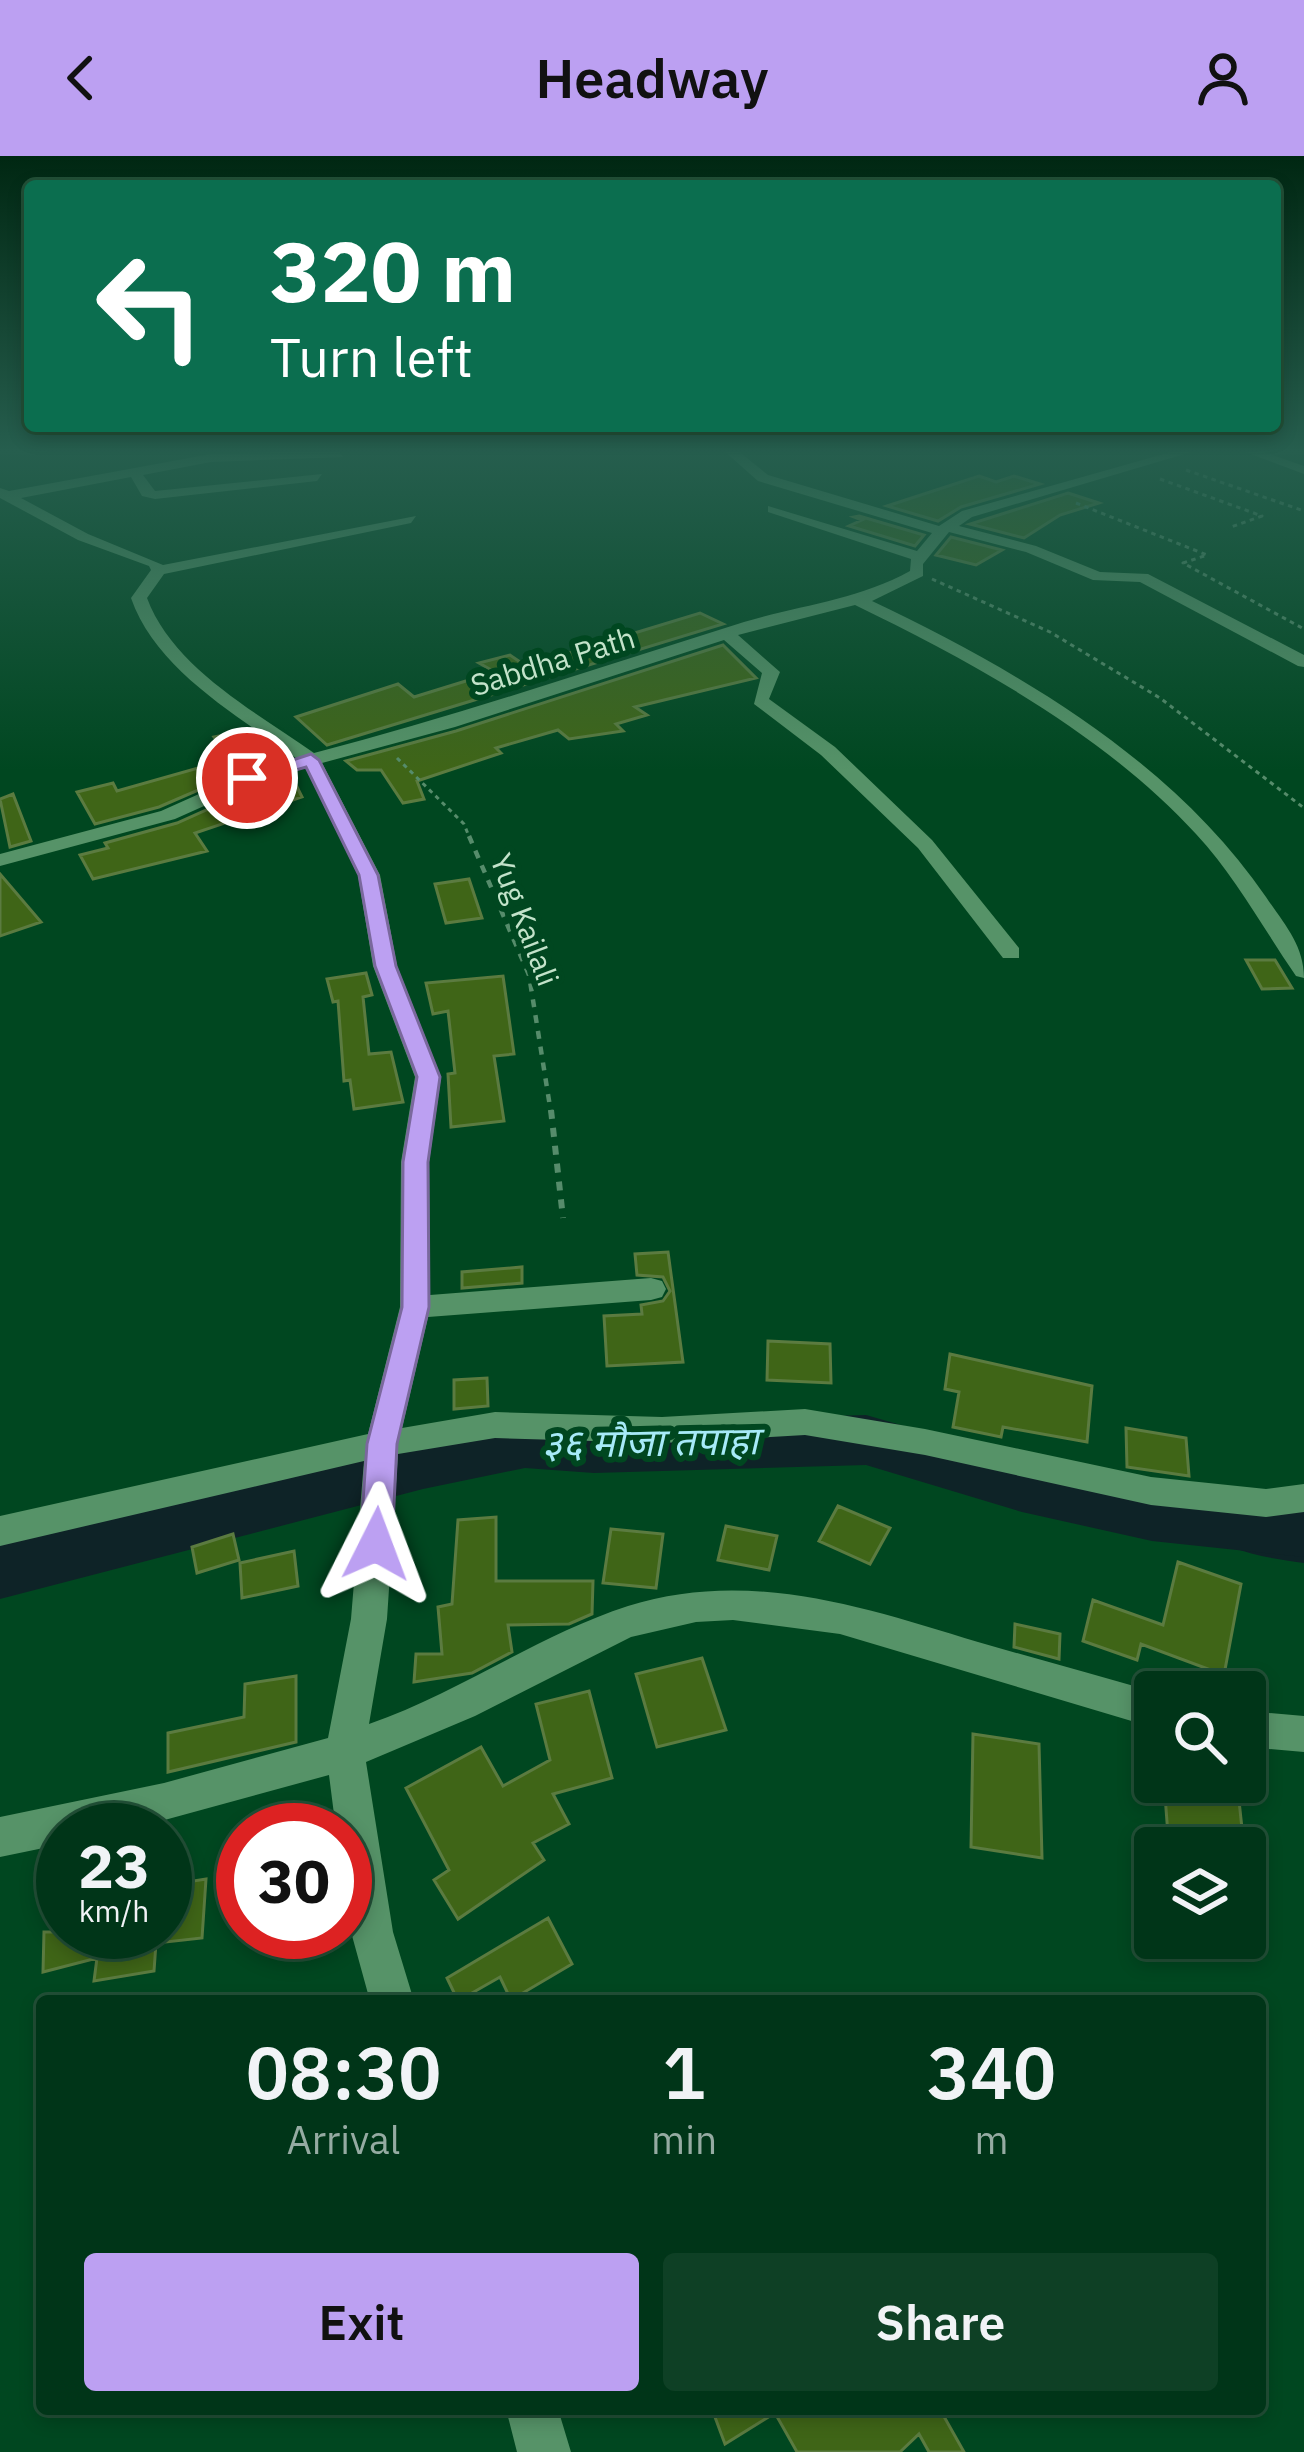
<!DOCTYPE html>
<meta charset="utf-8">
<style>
body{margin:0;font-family:"IBM Plex Sans","Noto Sans Devanagari",sans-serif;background:#0e4025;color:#f1f3f6;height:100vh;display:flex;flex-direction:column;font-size:45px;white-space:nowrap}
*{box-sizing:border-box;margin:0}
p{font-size:39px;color:#95aba2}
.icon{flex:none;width:66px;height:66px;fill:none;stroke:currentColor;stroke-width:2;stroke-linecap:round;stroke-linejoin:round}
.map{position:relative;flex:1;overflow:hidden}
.drawer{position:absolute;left:36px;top:1839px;width:1230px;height:420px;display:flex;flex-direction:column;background:#003518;border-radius:12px;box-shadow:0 6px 18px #0003,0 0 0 3px #225037}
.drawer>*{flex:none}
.guide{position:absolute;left:24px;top:24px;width:1257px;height:252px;border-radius:12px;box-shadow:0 6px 18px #0003,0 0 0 3px #225037;background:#0b6e4f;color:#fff;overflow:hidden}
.tools{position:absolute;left:1134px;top:1515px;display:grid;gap:24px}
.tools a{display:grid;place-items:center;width:132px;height:132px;border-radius:12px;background:#003518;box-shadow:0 6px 18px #0003,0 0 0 3px #225037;font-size:60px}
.speed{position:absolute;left:36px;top:1647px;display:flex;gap:24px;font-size:60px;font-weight:700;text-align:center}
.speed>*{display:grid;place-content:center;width:156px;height:156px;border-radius:50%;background:#003518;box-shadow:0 6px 18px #0003,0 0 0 3px #225037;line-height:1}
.speed small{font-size:30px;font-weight:400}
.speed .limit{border:18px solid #d22;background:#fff;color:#111}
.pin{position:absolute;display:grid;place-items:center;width:102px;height:102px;color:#fff;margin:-51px;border:6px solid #fff;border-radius:50%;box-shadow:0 3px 12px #0007}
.me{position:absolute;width:132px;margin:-66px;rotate:3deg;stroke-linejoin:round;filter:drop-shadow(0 0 9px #0008)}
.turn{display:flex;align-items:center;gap:42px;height:252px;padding:0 48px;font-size:54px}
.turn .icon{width:156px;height:156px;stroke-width:2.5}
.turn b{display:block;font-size:84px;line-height:102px}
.eta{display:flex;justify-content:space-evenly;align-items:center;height:204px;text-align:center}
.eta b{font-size:72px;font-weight:600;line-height:84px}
.action{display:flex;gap:24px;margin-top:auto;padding:24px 48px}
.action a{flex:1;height:138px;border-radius:12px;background:#bca0f2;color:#111;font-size:48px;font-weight:600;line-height:138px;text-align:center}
.action a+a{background:#0e4025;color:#f1f3f6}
header{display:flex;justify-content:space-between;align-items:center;height:156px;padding:0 48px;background:#bca0f2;color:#111;font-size:54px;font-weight:600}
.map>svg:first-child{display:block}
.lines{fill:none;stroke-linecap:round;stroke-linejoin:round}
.canal{fill:#0e2327;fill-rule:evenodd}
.river{fill:#0e2327;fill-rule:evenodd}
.building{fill:#3f6517;stroke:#5b7b40;stroke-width:3}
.path-far2{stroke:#568c6b;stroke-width:3;stroke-dasharray:4.5 4.5;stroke-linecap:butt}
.path-far1{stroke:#568c6b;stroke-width:4.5;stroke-dasharray:8 8;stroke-linecap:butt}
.path{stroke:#568c6b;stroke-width:6;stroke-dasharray:9 9;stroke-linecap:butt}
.minor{fill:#569368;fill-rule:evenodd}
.route{fill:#bca0f2;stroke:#7a689d;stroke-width:3}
.labels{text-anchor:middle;stroke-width:12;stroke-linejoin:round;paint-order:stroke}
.far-street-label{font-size:30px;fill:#c3e3ca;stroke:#004720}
.water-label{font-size:39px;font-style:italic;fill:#a7eaf8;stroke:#004720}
</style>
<header><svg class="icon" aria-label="back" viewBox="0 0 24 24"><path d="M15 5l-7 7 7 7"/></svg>Headway<svg class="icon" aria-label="person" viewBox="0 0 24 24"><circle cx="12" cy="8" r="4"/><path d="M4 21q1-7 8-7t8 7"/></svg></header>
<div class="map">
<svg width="1304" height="2296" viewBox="0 0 1304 2296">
<rect width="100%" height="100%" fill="#004720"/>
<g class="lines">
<path class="canal" d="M1219,1348L1263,1368L1304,1375V1407C1272,1402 1216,1397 1200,1364L1206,1353Z"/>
<path class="river" d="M866,1259L1022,1304L1152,1331L1304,1345V1401L1152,1385L1022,1356L866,1309L594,1317L525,1312L423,1333L0,1443V1385L423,1281L525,1262L594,1267Z"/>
</g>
<path class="building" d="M979,320L996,326L1014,320L1040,328L961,351L938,365L887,350Z
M1068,337L1099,347L1060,359L1024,382L970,368Z
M859,360L924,379L915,390L849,370L862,364L854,361Z
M951,381L1002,394L976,409L936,399Z
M700,457L723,468L327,589L296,561L398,528L414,541L495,516L479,507L510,499L526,510Z
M723,489L756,522L635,551L647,559L616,568L623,575L569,583L558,574L496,592L501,597L417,625L424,643L403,647L381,614H357L346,605L456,575Z
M248,574L268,604L159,651L95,668L77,636L113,627L117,635L230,603L214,581Z
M292,621L302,641L195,677L207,695L93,723L80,699L108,692L105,687L177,667L273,624Z
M13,638L31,685L10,691L0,643Z
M0,718L41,766L0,780Z
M469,723L482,762L446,767L435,728Z
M1246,804H1275L1292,832L1262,833Z
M366,817L372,839L363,841L369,898L391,896L403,946L354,953L350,924L344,925L338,845L333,846L327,823Z
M503,820L514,898L494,900L504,965L451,971L448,918L455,917L448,855L433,858L426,827Z
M668,1096L683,1206L607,1210L604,1160L642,1158L641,1149L663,1145L670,1135L663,1121L637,1119L635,1098Z
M522,1111V1127L462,1132V1116Z
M768,1185L830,1188L831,1227L767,1224Z
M950,1198L1092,1230L1087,1286L1003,1271L1001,1281L953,1271L959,1236L945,1233Z
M487,1222L488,1250L454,1253V1224Z
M1126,1272L1186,1282L1189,1320L1127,1311Z
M838,1350L890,1372L870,1408L819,1385Z
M496,1361V1425H593L592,1458L569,1468L508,1469L512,1496L472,1517L414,1526L416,1498H442L438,1451L452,1448L458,1364Z
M726,1370L777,1380L769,1414L718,1404Z
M611,1373L663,1378L656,1432L603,1427Z
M233,1378L239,1404L197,1417L192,1391Z
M294,1395L298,1430L242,1442L240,1407Z
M1178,1406L1241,1428L1224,1519L1141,1488L1137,1504L1083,1485L1093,1444L1163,1469Z
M1015,1468L1060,1478L1059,1503L1014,1491Z
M702,1502L726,1574L657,1591L636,1518Z
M296,1520V1586L168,1616V1577L244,1561L245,1528Z
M589,1535L612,1622L553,1638L569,1668L533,1687L544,1704L458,1763L434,1724L449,1714L406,1632L481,1591L503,1630L550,1604L536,1548Z
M973,1578L1039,1588L1042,1702L971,1691Z
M1164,1626H1237L1244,1691L1168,1679Z
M206,1723L202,1782L156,1787L154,1815L94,1825L97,1802L43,1816L44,1776H165L168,1729Z
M548,1762L572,1808L511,1844L500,1821L458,1845L447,1822Z
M712,2253H946L942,2257L964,2296H929L919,2278L900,2296H797L775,2257L725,2288Z"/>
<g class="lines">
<path class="path-far2" d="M1186,314L1304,355
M1160,323L1262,360L1231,371
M1076,347L1207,399L1183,407L1304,473
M932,423L1050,476L1160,542L1304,652
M397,602L464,668L470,683"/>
<path class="path-far1" d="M469,680L529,819L551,957"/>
<path class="path" d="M551,954L563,1062"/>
<path class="minor" d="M338,294L343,301L211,306L143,319L155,335L322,318L317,325L155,343L142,340L131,321L21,342L88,378L163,409L416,360L411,367L164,418L147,442C173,512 256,556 314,597C459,559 601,511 744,466C801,449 857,444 910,415L911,403L768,356V350L917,395L932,377L758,325L723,294H737L768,319L939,370L962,355L1178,294H1198L972,361L959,370L1036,390L1100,416L1148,418L1304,499V511L1298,510L1140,426L1093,424L1026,396L949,376L923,408V420L872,445C1019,515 1173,605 1266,741C1284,768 1304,789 1304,822L1296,820C1263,772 1235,720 1196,678C1105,579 975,507 855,449L738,479L780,516L769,543L835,591L932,684L1019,792V802H1003L918,692L821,599L754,548L762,517L724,484L455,571L322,607L380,719L397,810L441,921L429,1006L430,1139L651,1122L662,1125L666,1133L662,1141L651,1144L428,1161L402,1272L495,1256L662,1261L805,1253L925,1273L1151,1321L1266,1333L1304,1328V1356L1266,1361L1151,1349L925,1299L805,1279L662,1287L495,1282L398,1298L387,1463L369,1568C459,1537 538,1479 628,1450C748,1412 863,1451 978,1486C1037,1503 1096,1519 1155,1536V1572L840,1478L733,1464L696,1466L631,1481L475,1560L366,1606L393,1776L414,1845H370L351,1776L345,1674H336L329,1619L128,1674H63V1688L0,1701V1661L164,1627L328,1582L351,1463L364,1305L0,1390V1360L368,1278L400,1151L401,1006L415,921L373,810L358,719L305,611L271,620L175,663L0,710V698L161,655L257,612L296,602C237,559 156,514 131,442L151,414L149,410L78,384L0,342V332L9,335L211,298Z
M1240,294H1258L1304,310V318Z
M1245,1555L1304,1560V1596L1245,1591Z
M506,2253H558L571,2296H517Z"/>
</g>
<linearGradient id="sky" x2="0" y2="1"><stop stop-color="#002712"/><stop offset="0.48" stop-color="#265e4e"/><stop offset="1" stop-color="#265e4e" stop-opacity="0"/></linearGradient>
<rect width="1304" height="615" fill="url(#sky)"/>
<path class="route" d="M311,598L319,604L378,719L396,810L440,921L428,1006L429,1151L397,1288L392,1388L387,1398L376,1402L365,1398L360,1388L367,1288L402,1151L403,1006L417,921L375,810L359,719L306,611L247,628L238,622Z"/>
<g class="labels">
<g class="far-street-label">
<text transform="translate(553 506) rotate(-17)" y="10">Sabdha Path</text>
<text transform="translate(524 764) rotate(69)" y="10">Yug Kailali</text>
</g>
<g class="water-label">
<text transform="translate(650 1286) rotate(-1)" y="14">३६ मौजा तपाहा</text>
</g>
</g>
</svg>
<div class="tools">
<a><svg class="icon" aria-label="search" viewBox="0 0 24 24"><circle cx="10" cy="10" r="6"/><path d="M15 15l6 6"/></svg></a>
<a><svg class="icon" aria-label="layers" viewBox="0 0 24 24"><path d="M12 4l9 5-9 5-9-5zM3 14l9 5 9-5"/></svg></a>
</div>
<div class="speed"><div>23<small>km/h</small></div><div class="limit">30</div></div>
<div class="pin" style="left:247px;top:622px;background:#d93025"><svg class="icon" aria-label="arrive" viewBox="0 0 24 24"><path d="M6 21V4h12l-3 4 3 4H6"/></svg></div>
<svg class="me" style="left:376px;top:1388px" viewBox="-20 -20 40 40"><path d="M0-17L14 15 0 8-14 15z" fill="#bca0f2" stroke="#fff" stroke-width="4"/></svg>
<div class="guide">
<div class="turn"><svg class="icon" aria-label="left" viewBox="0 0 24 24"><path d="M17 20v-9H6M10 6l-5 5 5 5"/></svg><div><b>320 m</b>Turn left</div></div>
</div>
<section class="drawer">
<div class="eta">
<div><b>08:30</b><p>Arrival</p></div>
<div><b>1</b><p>min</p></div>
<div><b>340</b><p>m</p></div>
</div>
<div class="action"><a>Exit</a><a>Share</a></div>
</section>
</div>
